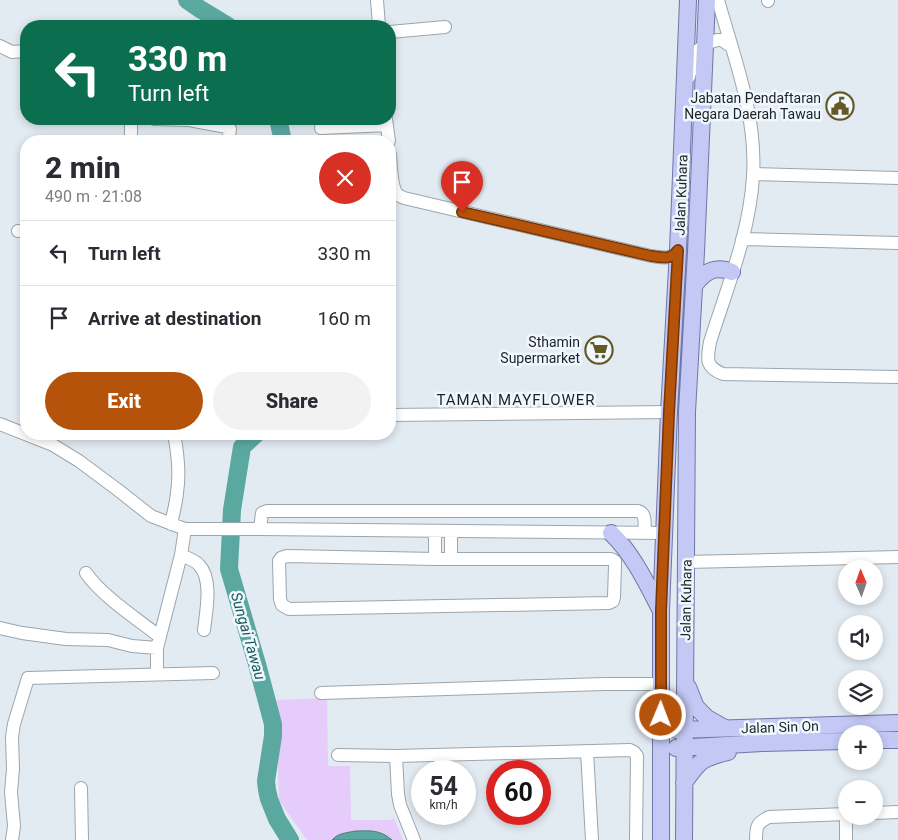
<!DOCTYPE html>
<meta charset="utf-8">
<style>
body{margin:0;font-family:Roboto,sans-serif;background:#f2f2f3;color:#2b2b33;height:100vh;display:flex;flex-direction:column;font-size:19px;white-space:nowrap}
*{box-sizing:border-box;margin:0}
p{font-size:16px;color:#7c7c81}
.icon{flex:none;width:28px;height:28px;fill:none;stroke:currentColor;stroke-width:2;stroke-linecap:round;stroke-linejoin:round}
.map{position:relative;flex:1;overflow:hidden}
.sheet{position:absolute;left:20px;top:135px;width:376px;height:305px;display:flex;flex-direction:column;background:#fff;border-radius:20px;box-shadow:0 2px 8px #0003}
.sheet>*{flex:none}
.hud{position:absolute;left:20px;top:20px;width:376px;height:105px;border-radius:20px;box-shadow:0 2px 8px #0003;background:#0b6e4f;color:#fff;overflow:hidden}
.needle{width:32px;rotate:358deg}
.controls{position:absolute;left:838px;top:560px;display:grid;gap:10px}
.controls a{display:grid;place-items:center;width:45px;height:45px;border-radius:50%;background:#fff;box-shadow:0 2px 8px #0003;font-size:25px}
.speed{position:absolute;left:411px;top:760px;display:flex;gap:10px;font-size:25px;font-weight:700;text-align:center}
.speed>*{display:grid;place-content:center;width:65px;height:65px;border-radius:50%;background:#fff;box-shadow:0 2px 8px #0003;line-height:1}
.speed small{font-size:12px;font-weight:400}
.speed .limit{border:8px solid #d22;background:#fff;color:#111}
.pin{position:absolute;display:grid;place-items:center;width:42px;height:42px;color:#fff;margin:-51px -21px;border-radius:50% 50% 50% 0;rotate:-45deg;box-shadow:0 0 5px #0007}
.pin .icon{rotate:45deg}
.me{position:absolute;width:55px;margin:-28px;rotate:1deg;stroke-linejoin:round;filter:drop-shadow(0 0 4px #0008)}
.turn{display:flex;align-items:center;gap:18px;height:105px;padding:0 25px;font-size:22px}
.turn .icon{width:65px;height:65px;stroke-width:2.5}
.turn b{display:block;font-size:35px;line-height:42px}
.round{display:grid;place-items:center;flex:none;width:52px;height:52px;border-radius:26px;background:#f2f2f3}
.overview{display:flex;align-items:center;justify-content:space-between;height:85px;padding:0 25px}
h1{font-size:30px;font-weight:800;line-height:38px}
.button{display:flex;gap:10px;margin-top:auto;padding:10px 25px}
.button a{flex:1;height:58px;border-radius:30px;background:#b45309;color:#fff;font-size:20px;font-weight:800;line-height:58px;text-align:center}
.button a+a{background:#f2f2f3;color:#2b2b33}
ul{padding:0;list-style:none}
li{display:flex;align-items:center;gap:15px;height:65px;padding:0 25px;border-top:1px solid #e1e1e2}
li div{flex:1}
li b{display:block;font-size:19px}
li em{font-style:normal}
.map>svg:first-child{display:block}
.green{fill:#e5ccfb}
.water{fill:#5ba8a1;stroke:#49807c}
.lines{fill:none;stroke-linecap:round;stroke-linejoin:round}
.river{stroke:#5ba8a1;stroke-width:18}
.minor-casing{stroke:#9da5ac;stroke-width:14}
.major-casing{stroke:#7076a7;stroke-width:18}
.minor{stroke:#fff;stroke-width:12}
.major{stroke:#c3c8f4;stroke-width:16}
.route-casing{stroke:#753606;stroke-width:12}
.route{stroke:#b45309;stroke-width:9}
.labels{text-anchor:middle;stroke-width:5;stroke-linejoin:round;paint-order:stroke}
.poi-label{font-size:14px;fill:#1f2225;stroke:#eff7ff;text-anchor:end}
.street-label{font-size:14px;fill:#1f2225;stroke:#eff7ff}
.neighbourhood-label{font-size:15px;letter-spacing:1px;fill:#1f2225;stroke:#eff7ff}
.water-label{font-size:15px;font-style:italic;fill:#175953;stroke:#eff7ff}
</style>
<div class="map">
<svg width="898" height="840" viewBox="0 0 898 840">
<rect width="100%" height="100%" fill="#e2eaf2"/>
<path class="green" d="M327,698L328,766H350L351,820H390L394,818L403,840H307L279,800L276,700Z"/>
<path class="water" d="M355,831C370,831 379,829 392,840H332C338,833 346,833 355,831Z"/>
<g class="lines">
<path class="river" d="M187,0L200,9L228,26
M278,119L283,141
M256,434L242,447L232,510L229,569L257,664L273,724V736L266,781L267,790L269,799L277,819L290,840"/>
<g class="minor-casing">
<path id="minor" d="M377,0L379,26
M718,0C734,57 757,116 753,176C750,232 727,288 710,342C707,359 705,367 723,374L898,377
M768,1V0
M390,32L445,27
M0,46L12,52L26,51
M689,77L696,52L705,44L717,40H722L732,47
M131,119V141
M154,119L189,120L227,127L230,129L228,141
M386,119L389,141
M321,128L387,125
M390,155C391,164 391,187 397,194C399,196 402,197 404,198L651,256C662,257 671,261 678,250
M753,174L898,178
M18,231H26
M742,239L898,243
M390,415L669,412
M0,424L53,445L79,461L118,490L151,516L185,529H260L664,533
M171,524C173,514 176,504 177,493C180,473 178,454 174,434
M260,529L262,513L267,511H638C647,513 644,525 645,533
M451,531V559
M181,555C187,558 195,560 199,565C213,579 206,612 204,630
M287,556L435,559H611L615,561V566L614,597L613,601L609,603L289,609L282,605L280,599L279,561L281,558Z
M435,559V531
M686,562L898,557
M86,573C103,597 136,618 160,637
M0,628L22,633L66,639L108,640L132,646L157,648
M157,674V648L181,555L185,529
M321,693L605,684H662
M587,751L592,840
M338,755L396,756L630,750L634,752L637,756L636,840
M396,756L398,794L400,805L414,840
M81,788L82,840
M874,813L898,812
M846,814V840
M12,840L14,826L11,792L13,769L12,737L14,724L28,678L213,673
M756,840C756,826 757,823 769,817L846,814"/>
</g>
<g class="major-casing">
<path id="major" d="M694,286C704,272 714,265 732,272
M611,533C633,554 647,584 661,611
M688,687L696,707L707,718L725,728
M676,730L898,723
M874,740H898
M676,748L762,743L846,741
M684,783C699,761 702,758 728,752
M661,840V611L669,412L678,250L688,0
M684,840L687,412L696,252L707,0"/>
</g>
<use href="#minor" class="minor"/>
<use href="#major" class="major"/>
</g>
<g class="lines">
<g class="route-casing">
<path id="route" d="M462,212L651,256C662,257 671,261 678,250L669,412L661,611V715"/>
</g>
<use href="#route" class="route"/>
</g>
<defs>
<g id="civic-ring" transform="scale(1.4375)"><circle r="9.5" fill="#eff7ff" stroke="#645825" stroke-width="1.5"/><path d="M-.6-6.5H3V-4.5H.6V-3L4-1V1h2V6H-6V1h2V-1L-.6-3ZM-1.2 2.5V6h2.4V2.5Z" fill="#645825"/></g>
<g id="supermarket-ring" transform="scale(1.4375)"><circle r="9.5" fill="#eff7ff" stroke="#645825" stroke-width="1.5"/><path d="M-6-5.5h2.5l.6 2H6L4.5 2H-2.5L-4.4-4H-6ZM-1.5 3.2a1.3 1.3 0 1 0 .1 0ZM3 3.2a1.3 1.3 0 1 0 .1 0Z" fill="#645825"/></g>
</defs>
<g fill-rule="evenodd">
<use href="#civic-ring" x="840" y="106"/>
<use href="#supermarket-ring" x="599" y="350"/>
</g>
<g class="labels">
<g class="poi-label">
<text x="821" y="103">Jabatan Pendaftaran<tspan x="821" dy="16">Negara Daerah Tawau</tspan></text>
<text x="580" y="347">Sthamin<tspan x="580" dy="16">Supermarket</tspan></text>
</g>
<g class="street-label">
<text transform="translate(681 195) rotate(-88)" y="5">Jalan Kuhara</text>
<text transform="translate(686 600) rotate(-89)" y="5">Jalan Kuhara</text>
<text transform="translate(780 727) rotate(-2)" y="5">Jalan Sin On</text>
</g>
<g class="neighbourhood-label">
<text x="516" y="405">TAMAN MAYFLOWER</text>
</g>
<g class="water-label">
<text transform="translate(248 636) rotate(74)" y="5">Sungai Tawau</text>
</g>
</g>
</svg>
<div class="controls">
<a><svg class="needle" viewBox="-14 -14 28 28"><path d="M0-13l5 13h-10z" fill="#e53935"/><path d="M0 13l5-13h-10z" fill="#7c7c81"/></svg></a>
<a><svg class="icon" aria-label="sound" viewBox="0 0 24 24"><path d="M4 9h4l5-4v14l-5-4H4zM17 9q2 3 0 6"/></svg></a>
<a><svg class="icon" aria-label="layers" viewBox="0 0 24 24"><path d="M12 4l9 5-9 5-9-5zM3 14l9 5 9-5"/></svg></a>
<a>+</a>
<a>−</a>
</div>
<div class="speed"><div>54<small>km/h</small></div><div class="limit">60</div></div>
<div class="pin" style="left:462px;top:212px;background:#d93025"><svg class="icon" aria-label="arrive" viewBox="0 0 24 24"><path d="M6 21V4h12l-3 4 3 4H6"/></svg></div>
<svg class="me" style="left:661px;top:715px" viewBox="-20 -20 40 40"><circle r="17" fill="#b45309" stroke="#fff" stroke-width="3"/><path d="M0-11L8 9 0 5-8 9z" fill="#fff"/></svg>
<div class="hud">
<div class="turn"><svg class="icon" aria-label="left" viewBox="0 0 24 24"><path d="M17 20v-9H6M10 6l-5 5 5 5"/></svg><div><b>330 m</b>Turn left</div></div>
</div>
<section class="sheet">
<div class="overview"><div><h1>2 min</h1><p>490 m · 21:08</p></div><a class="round" style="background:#d93025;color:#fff"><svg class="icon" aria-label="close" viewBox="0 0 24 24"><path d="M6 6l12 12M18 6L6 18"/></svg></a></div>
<ul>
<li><svg class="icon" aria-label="left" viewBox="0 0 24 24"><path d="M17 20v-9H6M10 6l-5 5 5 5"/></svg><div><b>Turn left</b></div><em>330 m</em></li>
<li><svg class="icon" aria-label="arrive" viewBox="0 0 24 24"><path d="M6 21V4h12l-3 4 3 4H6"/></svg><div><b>Arrive at destination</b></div><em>160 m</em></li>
</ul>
<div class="button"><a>Exit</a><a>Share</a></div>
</section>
</div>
